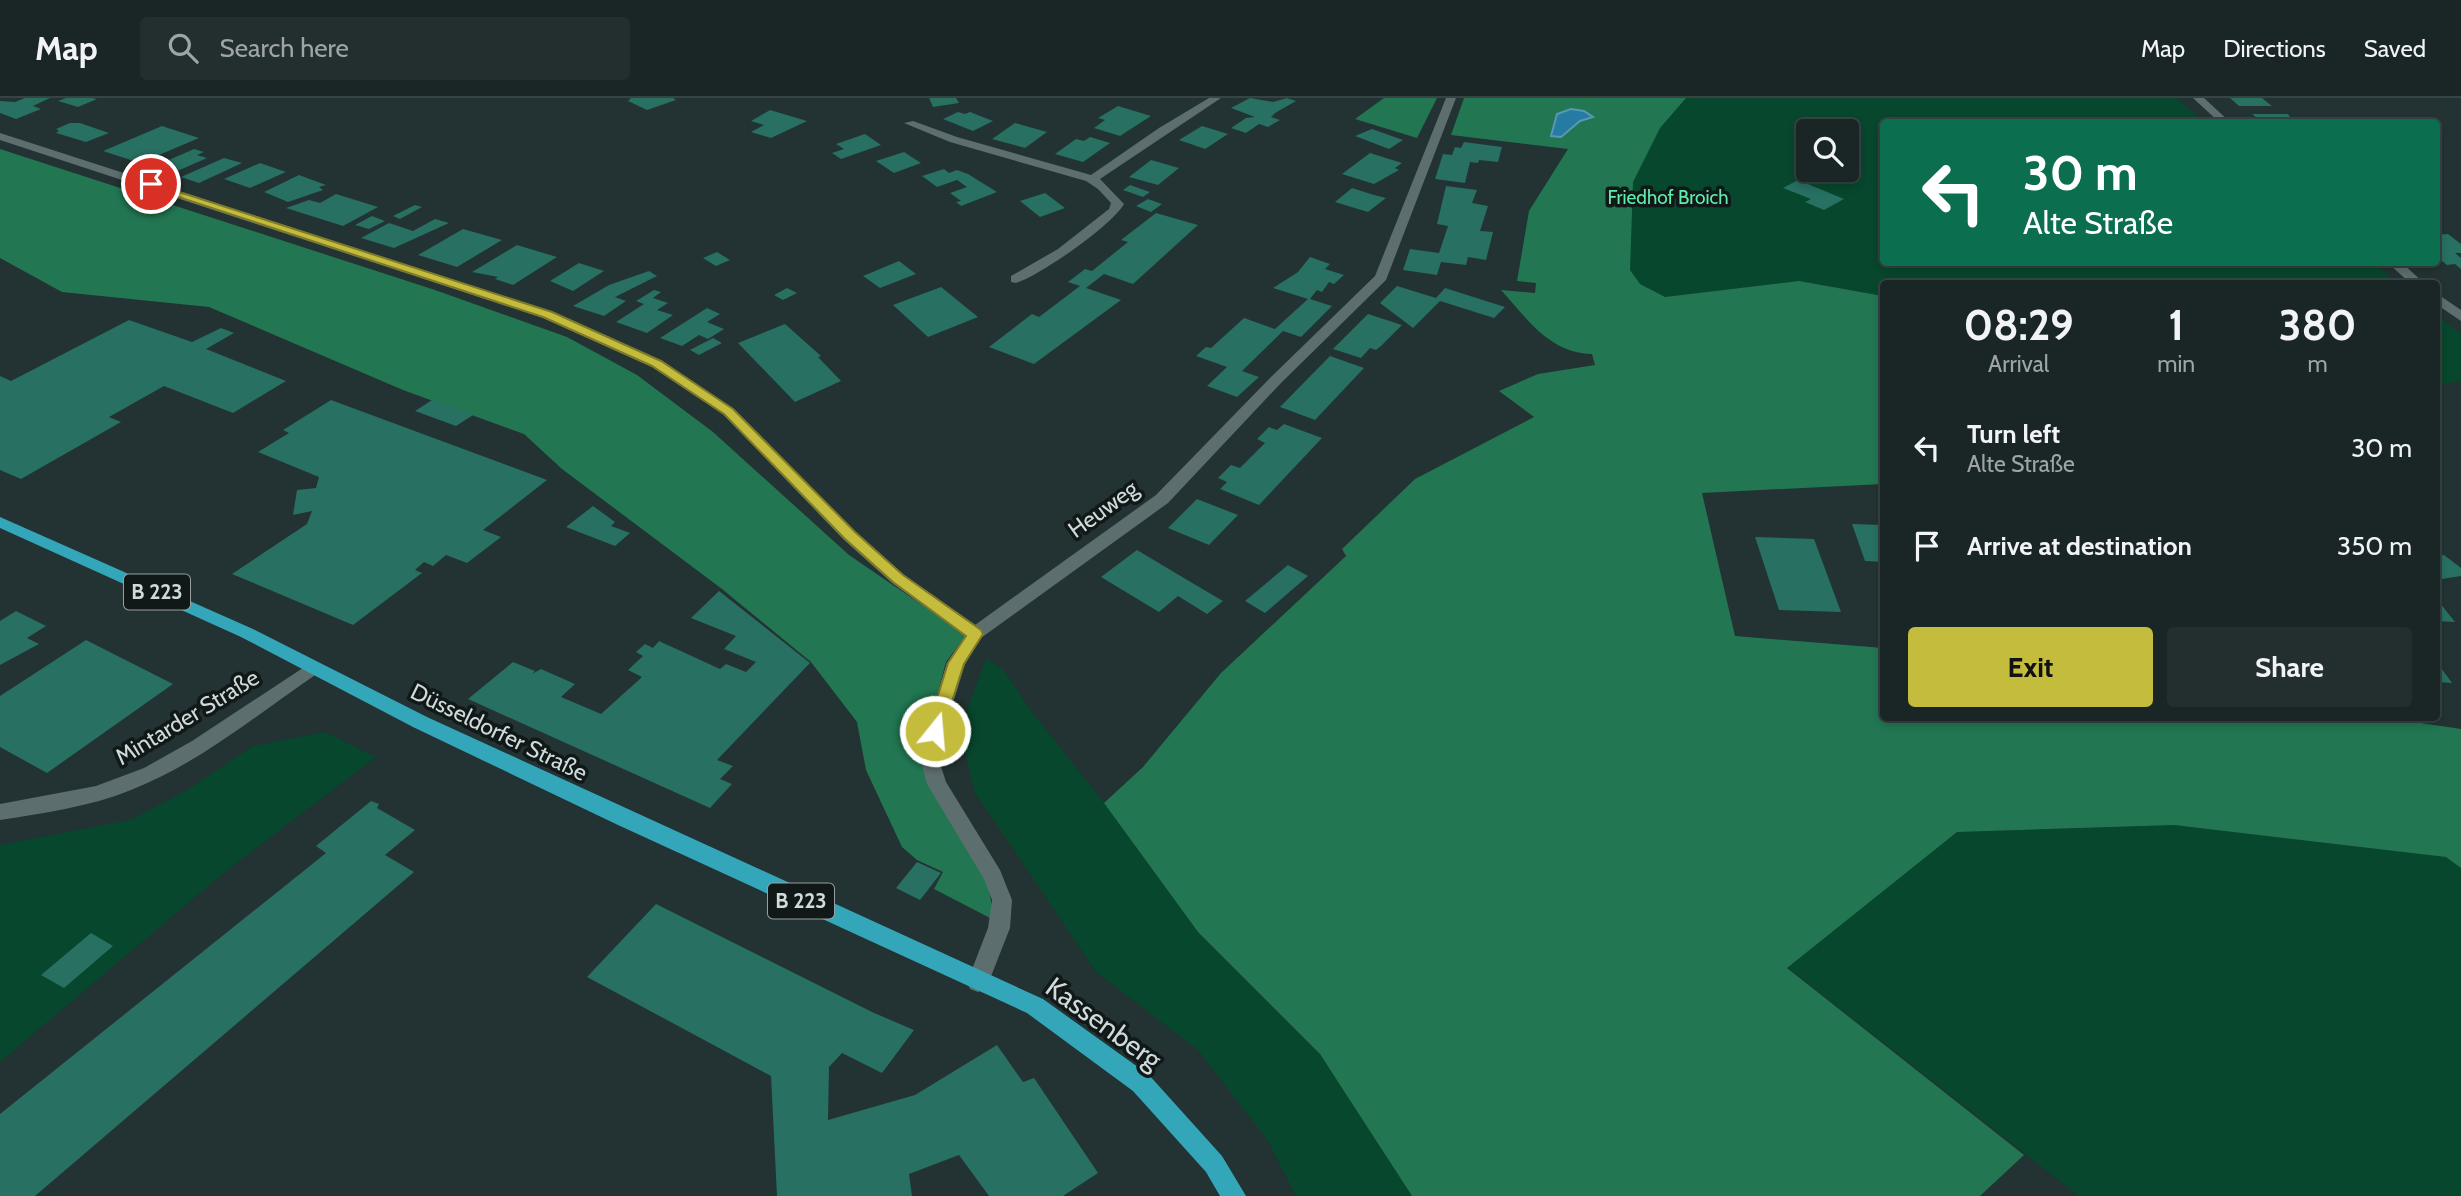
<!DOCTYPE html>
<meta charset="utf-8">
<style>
body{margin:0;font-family:Cabin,sans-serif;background:#232e2e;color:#f1f3f6;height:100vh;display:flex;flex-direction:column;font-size:26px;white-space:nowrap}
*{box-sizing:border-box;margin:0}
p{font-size:23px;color:#9fa5a7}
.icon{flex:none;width:38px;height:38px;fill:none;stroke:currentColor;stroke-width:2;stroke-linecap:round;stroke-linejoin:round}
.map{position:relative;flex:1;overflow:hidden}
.panel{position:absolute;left:1880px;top:182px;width:560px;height:441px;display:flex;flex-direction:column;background:#1a2626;border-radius:7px;box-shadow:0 4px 10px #0003,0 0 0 2px #384343}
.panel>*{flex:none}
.top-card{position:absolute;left:1880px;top:21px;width:560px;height:147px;border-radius:7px;box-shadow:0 4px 10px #0003,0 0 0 2px #384343;background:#0b6e4f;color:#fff;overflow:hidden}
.buttons{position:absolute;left:1796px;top:21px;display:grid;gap:14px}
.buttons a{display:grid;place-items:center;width:63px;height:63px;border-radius:7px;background:#1a2626;box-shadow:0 4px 10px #0003,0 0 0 2px #384343;font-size:35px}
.pin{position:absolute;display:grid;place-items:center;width:60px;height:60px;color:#fff;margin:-30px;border:4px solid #fff;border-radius:50%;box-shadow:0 2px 7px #0007}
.me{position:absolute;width:77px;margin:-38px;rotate:17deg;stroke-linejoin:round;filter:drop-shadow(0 0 5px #0008)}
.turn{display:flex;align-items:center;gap:24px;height:147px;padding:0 28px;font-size:32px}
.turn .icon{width:91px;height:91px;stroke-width:2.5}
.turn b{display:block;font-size:49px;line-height:60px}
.eta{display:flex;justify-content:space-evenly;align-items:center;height:119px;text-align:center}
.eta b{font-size:42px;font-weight:700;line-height:49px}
.cta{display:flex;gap:14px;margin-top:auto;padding:14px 28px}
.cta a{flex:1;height:80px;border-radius:7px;background:#c4bc3d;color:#111;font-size:28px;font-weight:700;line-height:80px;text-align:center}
.cta a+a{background:#232e2e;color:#f1f3f6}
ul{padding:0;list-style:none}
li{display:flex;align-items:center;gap:21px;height:98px;padding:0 28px}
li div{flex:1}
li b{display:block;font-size:26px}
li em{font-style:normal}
header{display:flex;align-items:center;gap:42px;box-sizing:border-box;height:98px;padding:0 35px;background:#1a2626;border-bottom:2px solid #384343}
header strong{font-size:33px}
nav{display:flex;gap:38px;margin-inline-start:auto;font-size:24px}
.search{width:490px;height:63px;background:#232e2e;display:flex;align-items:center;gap:18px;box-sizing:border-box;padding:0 24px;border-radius:7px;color:#9fa5a7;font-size:26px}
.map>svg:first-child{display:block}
.green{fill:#07472d;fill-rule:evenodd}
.forest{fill:#227752}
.water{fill:#267ba3;stroke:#5998b4;stroke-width:2}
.building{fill:#277062}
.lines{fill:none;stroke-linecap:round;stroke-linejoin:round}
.minor{fill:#5d6e6e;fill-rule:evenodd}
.major{fill:#34a6ba;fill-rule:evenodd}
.route{fill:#c4bc3d;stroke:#7f7a28;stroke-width:2}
.labels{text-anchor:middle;stroke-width:7;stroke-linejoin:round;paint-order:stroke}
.far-park-label{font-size:19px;fill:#60eead;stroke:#111818}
.shield{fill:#111818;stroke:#97a0a0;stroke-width:2}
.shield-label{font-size:21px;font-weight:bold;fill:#d0dada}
.street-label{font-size:23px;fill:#d0dada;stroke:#111818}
.near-street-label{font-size:28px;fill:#d0dada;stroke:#111818}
</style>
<header>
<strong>Map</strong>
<div class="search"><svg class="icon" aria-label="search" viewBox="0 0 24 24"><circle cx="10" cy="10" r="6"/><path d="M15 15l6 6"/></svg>Search here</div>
<nav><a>Map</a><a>Directions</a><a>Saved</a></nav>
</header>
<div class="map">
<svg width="2461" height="1098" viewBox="0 0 2461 1098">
<rect width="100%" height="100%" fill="#233232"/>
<path class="green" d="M1464,0H2177L2203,24H1883V164H2372L2398,185L1883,186V198L1799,183L1665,199L1517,183L1529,113L1568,51L1451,37ZM1808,33H1846V72H1808Z
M2436,216L2461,236V283L2436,287Z
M986,561L1003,571L1029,610L1104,705L1198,834L1320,956L1412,1098H1296L1268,1043L1198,952L1096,874L974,693L960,631Z
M325,634L376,659L226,773L0,964V747L130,722L184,694L253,648Z
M2174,727L2446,759L2461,770V1098H2079L1787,869L1957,734Z"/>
<path class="forest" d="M1384,0H1437L1417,40L1355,21Z
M1464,0H1686L1660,30L1633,84L1630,172L1640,186L1665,199L1799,183L1883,198V386L1702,395L1735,538L1883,550V620H2387L2461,631V770L2446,759L2174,727L1957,734L1787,870L2024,1057L1980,1098H1412L1320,956L1198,834L1104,705L1143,669L1221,575L1346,458L1342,451L1415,381L1534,319L1499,293L1538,276L1595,267L1592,256C1550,255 1528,222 1501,192L1535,195L1536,185L1517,183L1529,113L1568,51L1451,37Z
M0,51L435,192L567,239L637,277L713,334L849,457L966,537L946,564L921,657C944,700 996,774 992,821L934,791L943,774L917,762L902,749L866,672L857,624L811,564L722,491L562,371L524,336L403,292L209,209L62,194L0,160Z"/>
<path class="water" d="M1571,11L1584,13L1593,19L1580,23L1561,39L1551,38L1557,16Z"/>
<path class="building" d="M25,0H50L33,8L41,11L16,21L0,15V3L15,4Z
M66,0H92L97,1L78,9L58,3Z
M631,0H673L676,2L647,12L628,3Z
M929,0H956L959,5L933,9Z
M1250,0L1273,4L1287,0L1296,3L1275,15L1271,19L1280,22L1268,29L1259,26L1246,35L1231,30L1246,20L1255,19L1231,10Z
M2230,0H2262L2272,8H2239Z
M1118,8L1151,18L1120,38L1094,30L1105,22L1098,20Z
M770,12L807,23L771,40L751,34L764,27L751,23Z
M958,14L965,16L970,14L993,23L973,33L943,21Z
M2252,16H2288L2292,22L2287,21L2291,24H2262Z
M70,25H80L109,35L86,44L56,35L59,33L56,31Z
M1015,25L1047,34L1025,50L992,41Z
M162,28L199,40L140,65L103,53Z
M1202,28L1228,36L1205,51L1179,42Z
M1372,31L1403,42L1389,51L1355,38Z
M865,36L881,47L841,61L832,55L844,51L836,46Z
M1090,39L1110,45L1083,64L1055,56L1076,41L1084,43Z
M1464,44L1502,49L1498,64L1479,62L1478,65L1470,64L1465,85L1435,81L1443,56L1452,57L1455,49L1461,50Z
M194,51L204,54L197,57L207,60L166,78L146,72Z
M904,54L921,65L894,75L876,63Z
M1370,55L1402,65L1395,70L1399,72L1374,86L1342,76Z
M224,60L242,65L199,85L181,79Z
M1151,62L1179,70L1158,87L1129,79Z
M260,65L286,74L250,90L224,81Z
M944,71L949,75L957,72L968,76L997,94L961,108L956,104L961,103L950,95L967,89L957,82L937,89L922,78Z
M299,77L326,87L319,89L323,92L288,104L264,94Z
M1798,82L1844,101L1824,112L1805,104L1811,101L1783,90Z
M1130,87L1150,94L1143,99L1123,92Z
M1446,88L1477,92L1472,105L1488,108L1480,133L1493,134L1486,162L1468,159L1466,167L1441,164L1437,177L1403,172L1410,151L1439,155L1448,128L1437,126Z
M1352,90L1374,97L1386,100L1368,114L1335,104Z
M1045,95L1065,110L1040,119L1020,103Z
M336,96L378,109L343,128L286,110L309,102L320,105Z
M1148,101L1162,106L1151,114L1136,108Z
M415,107L422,109L400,121L393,118Z
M1156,115L1198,127L1133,186L1104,176L1086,190L1121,202L1034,266L989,249L1032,216L1039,219L1080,188L1068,184L1085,171L1092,173L1128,144L1121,142Z
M372,118L385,123L369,131L355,127Z
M435,121L449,125L394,150L361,140L389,125L413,133Z
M463,131L502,142L457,169L418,157Z
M2448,136L2461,146V155H2455L2461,160V171L2455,166L2447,167L2436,158L2442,155L2436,151V137Z
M517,147L557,159L513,187L495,181L498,179L472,174Z
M717,154L730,162L716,168L703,160Z
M1310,159L1330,166L1325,171L1344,177L1334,186L1329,184L1322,194L1317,192L1310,201L1332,208L1301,239L1283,233L1242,273L1259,279L1237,299L1207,288L1227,269L1196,258L1206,249L1211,250L1244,220L1275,231L1308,201L1273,190L1298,174Z
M899,163L916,176L880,190L863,178Z
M579,165L604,173L573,193L550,183Z
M649,173L657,178L615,199L626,203L604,218L573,208L609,187Z
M1397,188L1436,200L1445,190L1505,209L1494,220L1440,203L1413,230L1380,205Z
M941,189L978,219L928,239L893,207Z
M787,190L797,195L783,202L774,197Z
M654,192L661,194L653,200L668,205L657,212L673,217L647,235L616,224L644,206L636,203Z
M707,210L720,216L707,224L724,231L708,241L699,237L682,248L660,240Z
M1368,216L1402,227L1381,248L1376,252L1370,250L1361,260L1333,251Z
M129,222L192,244L221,230L234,235L206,251L286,283L233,315L164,288L109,319L121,324L21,381L0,372V278L11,283Z
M785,226L821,258L818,259L841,283L795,304L738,245Z
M713,240L722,245L699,257L690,252Z
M1330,258L1364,270L1315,322L1280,309Z
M331,302L547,382L483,432L501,439L467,465L446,457L433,468L424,464L415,472L422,475L353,527L232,476L307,426L312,413L293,417L297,392L316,390L319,379L258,354L289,335L283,332Z
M432,302L473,317L456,328L415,313Z
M1284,326L1322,340L1259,407L1220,391L1227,384L1218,380L1231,367L1240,370L1265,345L1257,341L1269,329L1277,332Z
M1197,401L1238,417L1209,447L1168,430Z
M593,408L615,424L611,428L630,435L615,448L566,429Z
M1852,426L1883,427V464L1865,463Z
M1755,439L1814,441L1841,514L1779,512Z
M1137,452L1194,486L1223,503L1207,516L1178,498L1159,514L1101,479Z
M2444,457L2461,470V478L2436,482V459Z
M1288,467L1308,478L1265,515L1245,503Z
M719,493L810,565L717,662L733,668L720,681L732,686L710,710L468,601L513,564L535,573L532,576L541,571L575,586L561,599L601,616L642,579L628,572L643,558L636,554L645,546L653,550L659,543L720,571L726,566L746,574L756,564L724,551L736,538L691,520Z
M2436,500L2455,524L2437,523L2441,536L2436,535Z
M16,513L46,528L27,540L39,546L0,567V523Z
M86,542L173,586L47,675L0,649V598Z
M2436,563L2452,585L2436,584Z
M371,703L379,706L377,710L415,732L385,757L414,774L35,1098H0V1016L326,755L316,748Z
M917,764L941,775L920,802L896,790Z
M656,806L872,914L914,932L882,975L842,955L829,969L828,1022L915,997L997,947L1023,984L1034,980L1098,1075L1063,1098H989L959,1057L909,1076L912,1098H777L771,978L587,879Z
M91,835L113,848L64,890L41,877Z"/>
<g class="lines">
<path class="minor" d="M1209,0H1221L1100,81L1124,106C1111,128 1041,177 1016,185L1011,184V178L1058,151L1109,111L1111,105L1098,91L1086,83L950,44L904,25L913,23L957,39L1091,77L1159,30Z
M1446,0H1456L1386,182L1281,285L1168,405L981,540L965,566L937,656L946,684L1000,772L1012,802L1010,830L986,891L978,894L970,891L967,884L988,830L992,802L984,781L927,686L919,656L947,565L965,538L892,485L843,441L724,317L652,269L543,220L0,42V35L553,214L662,263L734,311L855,433L904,477L975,527L1156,397L1271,279L1375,178Z
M2193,0H2204L2230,24H2219Z
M2387,164H2401L2425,186H2411Z
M2436,195L2461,212V223L2436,206Z
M312,564L321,570L318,575C258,616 200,665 131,692C89,709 44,715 0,722V706L96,688L144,670L192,643Z"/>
<path class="major" d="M0,419L253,531L427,619L1043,901L1149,977L1222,1058L1246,1098H1220L1206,1074L1133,993L1027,915L618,727L413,629L241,539L0,430Z"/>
</g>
<path class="route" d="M148,84L552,214L661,263L733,311L855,434L903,477L981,532L983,536L964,566L941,638H929L927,633L948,565L966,538L893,484L844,440L724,316L652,268L543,219L148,89Z"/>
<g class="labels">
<g class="far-park-label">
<text x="1668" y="106">Friedhof Broich</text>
</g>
<g class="shield">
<rect x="124" y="476.5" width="66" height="35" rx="5"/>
<rect x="768" y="785.5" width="66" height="35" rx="5"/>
</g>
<g class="shield-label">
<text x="157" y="501">B 223</text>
<text x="801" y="810">B 223</text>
</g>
<g class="street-label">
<text transform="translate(1103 411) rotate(-36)" y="8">Heuweg</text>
<text transform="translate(187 619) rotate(-31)" y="8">Mintarder Straße</text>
<text transform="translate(499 634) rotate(26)" y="8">Düsseldorfer Straße</text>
</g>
<g class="near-street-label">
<text transform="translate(1104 925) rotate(36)" y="10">Kassenberg</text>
</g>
</g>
</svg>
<div class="buttons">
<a><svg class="icon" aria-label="search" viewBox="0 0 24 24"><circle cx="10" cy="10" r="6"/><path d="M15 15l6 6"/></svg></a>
</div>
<div class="pin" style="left:151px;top:86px;background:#d93025"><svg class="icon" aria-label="arrive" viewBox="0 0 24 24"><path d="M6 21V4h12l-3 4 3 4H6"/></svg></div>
<svg class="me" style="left:935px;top:633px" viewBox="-20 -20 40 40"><circle r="17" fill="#c4bc3d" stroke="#fff" stroke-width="3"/><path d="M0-11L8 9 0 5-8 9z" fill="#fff"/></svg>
<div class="top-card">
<div class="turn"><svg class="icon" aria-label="left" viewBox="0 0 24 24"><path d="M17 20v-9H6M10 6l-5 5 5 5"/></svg><div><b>30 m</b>Alte Straße</div></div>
</div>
<section class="panel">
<div class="eta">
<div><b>08:29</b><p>Arrival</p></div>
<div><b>1</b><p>min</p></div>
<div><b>380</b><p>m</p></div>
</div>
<ul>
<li><svg class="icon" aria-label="left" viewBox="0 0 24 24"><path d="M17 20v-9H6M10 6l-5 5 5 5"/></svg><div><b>Turn left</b><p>Alte Straße</p></div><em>30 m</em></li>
<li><svg class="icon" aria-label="arrive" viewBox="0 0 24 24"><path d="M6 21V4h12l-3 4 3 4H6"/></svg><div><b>Arrive at destination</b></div><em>350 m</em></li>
</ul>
<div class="cta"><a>Exit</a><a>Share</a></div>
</section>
</div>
